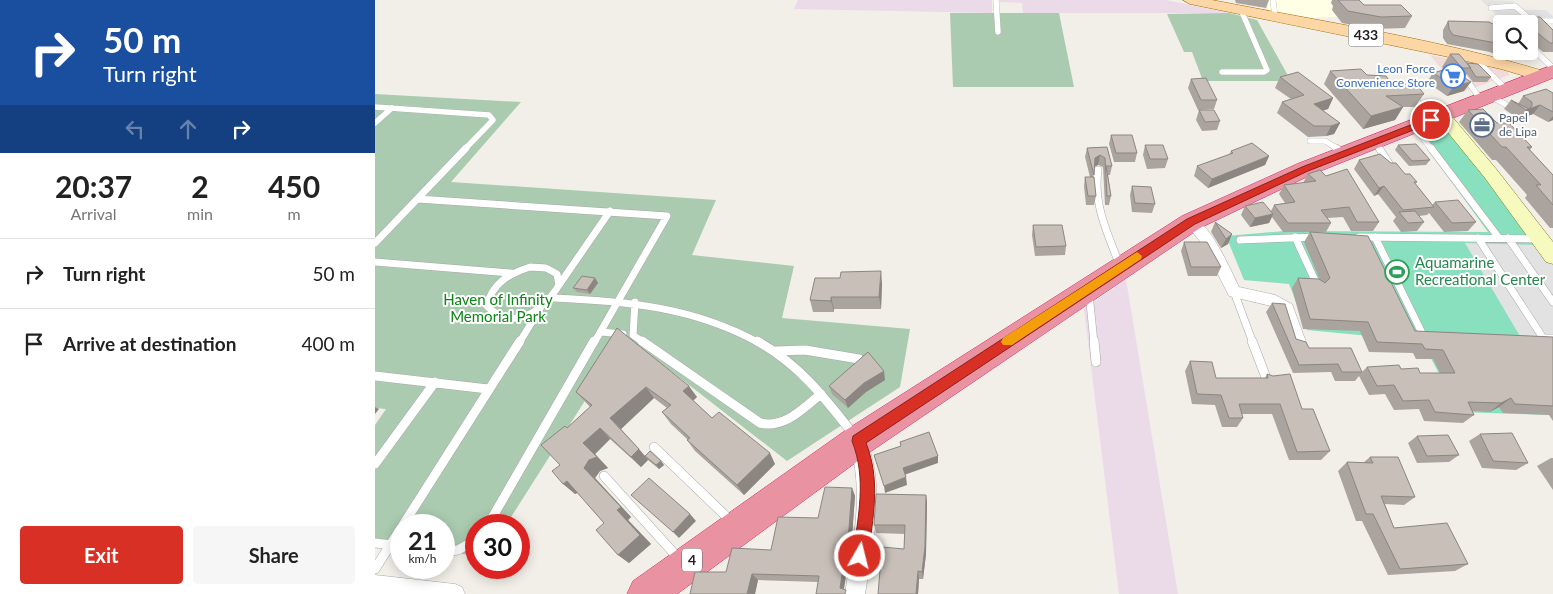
<!DOCTYPE html>
<style>
body{margin:0;font-family:Lato,sans-serif;background:#f6f6f6;color:#222;height:100vh;display:flex;flex-direction:column;font-size:19px;white-space:nowrap}
*{box-sizing:border-box;margin:0}
p{font-size:16px;color:#767676}
.icon{flex:none;width:28px;height:28px;fill:none;stroke:currentColor;stroke-width:2;stroke-linecap:round;stroke-linejoin:round}
.map{position:relative;flex:1;overflow:hidden}
.panel{display:flex;flex-direction:column;background:#fff;width:375px}
.panel>*{flex:none}
.top-card{background:#1a4fa0;color:#fff;overflow:hidden}
.tools{position:absolute;left:1118px;top:15px;display:grid;gap:10px}
.tools a{display:grid;place-items:center;width:45px;height:45px;border-radius:5px;background:#fff;box-shadow:0 2px 12px #0003;font-size:25px}
.speed{position:absolute;left:15px;top:514px;display:flex;gap:10px;font-size:25px;font-weight:700;text-align:center}
.speed>*{display:grid;place-content:center;width:65px;height:65px;border-radius:50%;background:#fff;box-shadow:0 2px 12px #0003;line-height:1}
.speed small{font-size:12px;font-weight:400}
.speed .limit{border:8px solid #d22;background:#fff;color:#111}
.pin{position:absolute;display:grid;place-items:center;width:42px;height:42px;color:#fff;margin:-21px;border:2px solid #fff;border-radius:50%;box-shadow:0 1px 5px #0007}
.me{position:absolute;width:55px;margin:-28px;rotate:8deg;stroke-linejoin:round;filter:drop-shadow(0 0 4px #0008)}
.turn{display:flex;align-items:center;gap:18px;height:105px;padding:0 20px;font-size:22px}
.turn .icon{width:65px;height:65px;stroke-width:2.5}
.turn b{display:block;font-size:35px;line-height:42px}
.lanes{display:flex;align-items:center;height:48px;padding:0 20px;background:#0003;justify-content:center;gap:25px;direction:ltr}
.lanes .off{opacity:.35}
.eta{display:flex;justify-content:space-evenly;align-items:center;height:85px;text-align:center}
.eta b{font-size:30px;font-weight:700;line-height:35px}
.action{display:flex;gap:10px;margin-top:auto;padding:10px 20px}
.action a{flex:1;height:58px;border-radius:5px;background:#d93025;color:#fff;font-size:20px;font-weight:700;line-height:58px;text-align:center}
.action a+a{background:#f6f6f6;color:#222}
ul{padding:0;list-style:none}
li{display:flex;align-items:center;gap:15px;height:70px;padding:0 20px;border-top:1px solid #e0e0e0}
li div{flex:1}
li b{display:block;font-size:19px}
li em{font-style:normal}
main{display:flex;flex:1;min-height:0}
.map>svg:first-child{display:block}
.commercial{fill:#f2dad9}
.industrial{fill:#ebdbe8}
.education{fill:#ffffe5}
.cemetery{fill:#aacbaf}
.pitch{fill:#88e0be}
.parking{fill:#e2e2e2}
.lines{fill:none;stroke-linecap:round;stroke-linejoin:round}
.lane-far2-casing{stroke:#a9a9a9;stroke-width:6}
.lane-far1-casing{stroke:#a9a9a9;stroke-width:8}
.lane-casing{stroke:#a9a9a9;stroke-width:10}
.street-casing{stroke:#a9a9a9;stroke-width:1}
.secondary-casing{stroke:#707d05;stroke-width:1}
.primary-casing{stroke:#a06b00;stroke-width:1}
.highway-casing{stroke:#dc2a67;stroke-width:1}
.lane-far2{stroke:#fff;stroke-width:5.5}
.lane-far1{stroke:#fff;stroke-width:7}
.lane{stroke:#fff;stroke-width:9}
.street{fill:#fff;fill-rule:evenodd}
.secondary{fill:#f7fabf;fill-rule:evenodd}
.primary{fill:#fcd6a4;fill-rule:evenodd}
.highway{fill:#e892a2;fill-rule:evenodd}
.wall{fill:#aba49e}
.shaded-wall{fill:#8b8681}
.building{fill:#c7bfb8;stroke:#8b8681}
.route{fill:#d93025;stroke:#8d1f18}
.slow{fill:#f59e0b}
.labels{text-anchor:middle;stroke-width:4;stroke-linejoin:round;paint-order:stroke}
.far-shop-label{font-size:12px;fill:#366cbe;stroke:#fff;text-anchor:end}
.far-service-label{font-size:12px;fill:#4e5e75;stroke:#fff;text-anchor:start}
.shield{fill:#fff;stroke:#646464;stroke-width:1}
.shield-label{font-size:14px;font-weight:bold;fill:#222}
.leisure-label{font-size:15px;fill:#27864d;stroke:#fff;text-anchor:start}
.park-label{font-size:15px;fill:#0c8416;stroke:#fff}
</style>
<main>
<section class="panel">
<div class="top-card">
<div class="turn"><svg class="icon" aria-label="right" viewBox="0 0 24 24"><path d="M7 20v-9h11M14 6l5 5-5 5"/></svg><div><b>50 m</b>Turn right</div></div>
<div class="lanes"><svg class="icon off" aria-label="left" viewBox="0 0 24 24"><path d="M17 20v-9H6M10 6l-5 5 5 5"/></svg><svg class="icon off" aria-label="ahead" viewBox="0 0 24 24"><path d="M12 20V5M6 11l6-6 6 6"/></svg><svg class="icon" aria-label="right" viewBox="0 0 24 24"><path d="M7 20v-9h11M14 6l5 5-5 5"/></svg></div>
</div>
<div class="eta">
<div><b>20:37</b><p>Arrival</p></div>
<div><b>2</b><p>min</p></div>
<div><b>450</b><p>m</p></div>
</div>
<ul>
<li><svg class="icon" aria-label="right" viewBox="0 0 24 24"><path d="M7 20v-9h11M14 6l5 5-5 5"/></svg><div><b>Turn right</b></div><em>50 m</em></li>
<li><svg class="icon" aria-label="arrive" viewBox="0 0 24 24"><path d="M6 21V4h12l-3 4 3 4H6"/></svg><div><b>Arrive at destination</b></div><em>400 m</em></li>
</ul>
<div class="action"><a>Exit</a><a>Share</a></div>
</section>
<div class="map">
<svg width="1178" height="594" viewBox="0 0 1178 594">
<rect width="100%" height="100%" fill="#f2efe9"/>
<path class="commercial" d="M1055,55L1123,68L1133,72L1134,75L1090,91L1080,85Z"/>
<path class="industrial" d="M423,0H617V13L419,9Z
M623,0H791L854,13H648L647,3L623,2Z
M751,279L803,594H744L709,309Z"/>
<path class="education" d="M890,0H964L983,16L928,18L893,11Z"/>
<path class="cemetery" d="M575,13H684L699,87H578Z
M854,13L882,20L916,81H828L817,52H809L792,14Z
M0,94L146,102L76,182L341,200L317,255L419,266L407,318L535,329L525,387L412,461L251,336L131,525H101V556L69,551V525H26V546L0,543V425L11,409L0,408Z"/>
<path class="pitch" d="M1073,126L1163,245L1178,415L1084,412L1047,341L932,330L914,284L869,280L851,236L910,231L1113,232L1044,137Z"/>
<path class="parking" d="M1106,0L1138,1L1148,10H1171L1178,16V20L1125,19Z
M1090,243L1163,245L1178,264V344L1149,343Z"/>
<g class="lines">
<g class="lane-far2-casing">
<path id="lane-far2" d="M621,0L623,32
M898,0L900,17
M1116,8L1140,6L1157,21
M1160,21H1178
M1132,24L1129,21H1149
M1154,45L1178,68
M1099,58L1132,90
M847,72H889L892,70L866,10
M1089,76L1106,100
M1038,95L1056,120
M1117,97L1139,109
M0,107L114,115L118,120L90,149
M0,123L17,108
M1037,128L1045,134L1056,149
M935,141H950L963,149
M1000,141L1005,149"/>
</g>
<g class="lane-far1-casing">
<path id="lane-far1" d="M961,148L969,153
M1004,148L1015,165
M1056,148L1124,238
M723,170C718,205 733,234 745,266
M43,199L292,216L219,343
M920,237L943,287
M984,237L1163,239
M1000,237L1047,333
M1103,238L1168,338H1178
M1133,238L1178,302
M865,240L943,237
M0,243L91,148
M0,262L136,273
M155,267L171,268L182,274L184,285C168,311 138,333 112,306C117,283 134,274 155,267Z
M184,285L235,211
M859,292L878,343
M714,293L719,343
M178,298C251,301 319,307 384,343
M260,302L258,335L269,343
M226,332L248,334
M144,343L165,309"/>
</g>
<g class="lane-casing">
<path id="lane" d="M267,341L385,423C410,429 428,408 446,394
M382,341C424,364 450,398 479,435
M719,341L721,362
M877,341L892,380
M401,351L430,350L484,359
M0,376L113,389
M279,447L357,522
M0,464L60,382
M229,476L305,560
M28,525L145,341
M113,525L219,341
M0,543L26,546
M69,552L83,550L101,540
M0,569L26,528"/>
</g>
<g class="street-casing">
<path id="street" d="M816,217C836,223 855,269 864,287L900,295L917,304L931,342L929,347L923,349L917,347L906,312L896,306L854,296L835,258L824,240L809,222Z
M483,433L489,435C512,486 498,542 490,594H470C478,542 490,493 474,441L477,435Z
M0,575L80,584L87,587L90,594H0Z"/>
</g>
<g class="secondary-casing">
<path id="secondary" d="M1068,111L1074,113L1122,170L1178,242V264L1171,262L1110,178L1062,119L1060,116L1062,113Z"/>
</g>
<g class="primary-casing">
<path id="primary" d="M808,0H837C949,22 1063,39 1172,72L1175,76L1172,80L1166,81L1126,69L1069,56L815,4Z"/>
</g>
<g class="highway-casing">
<path id="highway" d="M1178,65V78L938,174L825,228L495,452L302,594H252L258,581L471,430L807,216L922,164Z"/>
</g>
<use href="#lane-far2" class="lane-far2"/>
<use href="#lane-far1" class="lane-far1"/>
<use href="#lane" class="lane"/>
<use href="#street" class="street"/>
<use href="#secondary" class="secondary"/>
<use href="#primary" class="primary"/>
<use href="#highway" class="highway"/>
</g>
<path class="wall" d="M860,0H894L891,8L861,3Z
M957,0H984L989,5L1037,16L1030,28L999,29L967,23L957,10L958,6L956,3Z
M1143,17L1178,30V29V52H1168L1159,45L1148,58L1124,57L1115,52L1072,44L1068,38V30L1073,21L1118,24H1126V51H1154V24H1138Z
M1075,54L1092,63L1116,77L1112,82H1098L1092,74L1089,77V91L1072,96L1052,82L1058,73L1069,70L1067,67Z
M955,71L992,75L1017,85L1049,94L1040,107H1028L1020,120L988,129L949,84Z
M905,77L958,98L953,109L947,111L965,123L959,134L951,136L933,137L902,113L907,102L916,99L900,88Z
M816,79L842,100L839,109L823,110L813,88Z
M1178,93V120L1173,122L1158,114L1144,119L1129,109L1136,100L1143,104L1148,96Z
M824,110L845,121L842,130L827,131L821,120Z
M1093,110L1122,123L1157,147L1155,150L1178,175V228H1175L1150,198L1152,195L1121,160H1117L1084,122Z
M736,135L762,153L760,162H739L734,144Z
M770,145L793,159L790,168L772,169L768,155Z
M1023,145L1055,160L1051,165L1034,166L1020,150Z
M732,147L737,166L735,175H733L736,196L734,205H730L728,167L723,165L719,167L718,177L721,196L719,205H711L709,186L710,177H715L710,157L712,148Z
M856,151L894,156L890,165L833,188L819,176L822,166L854,155Z
M984,160L1030,174L1042,182L1040,184L1057,205L1060,202L1101,222L1093,231L1069,232L1054,213L1052,215L1044,216L1049,222L1042,231L1026,232L1018,221L1021,217L1003,194L999,196L979,169Z
M933,174L1004,222L998,231H976L968,217L952,218L956,223L951,232H908L897,217L894,223L875,227L866,215L870,206L896,211L899,205L910,203L904,194L909,185L928,183Z
M757,186L780,204L777,213L757,212L755,195Z
M840,222L857,234L853,244L846,248L836,232Z
M658,225L691,246L690,255L660,256L657,235Z
M935,232L1040,331L1178,337V421L1174,415L1128,413L1124,407L1115,412L1097,411L1099,415L1088,423L1049,421L1044,409L1019,410L1010,394L994,395L984,376L980,381H960L956,372L918,373L891,312L897,303L921,339L934,348L987,372L992,367L1026,369L1045,373H1065L1058,359H1041L1038,353L994,352L985,331L928,329L917,288L923,278L945,280L929,242Z
M809,242L846,267L842,276H813L806,251Z
M220,278L223,283L215,294L202,292L198,288Z
M507,283L506,309H459V312H438L435,300Z
M242,328L322,397L318,401L337,418L400,464L369,495L320,451L312,440H313L296,424L287,412L292,408L279,398L246,429L270,456L286,461L289,465L284,469L273,460L266,467L235,439L220,454L233,468L225,471L220,478L256,517L253,520L276,544L254,563L243,555L229,523L203,493L200,494L185,465L192,428L215,407L201,392Z
M815,361L841,378H890L892,374L927,409L955,451L946,460H914L897,414H867L868,418L862,427H847L840,405L817,404L810,371Z
M510,380L491,392L473,408L457,394L454,386Z
M1105,434L1153,463L1141,470L1107,468L1094,441Z
M1042,436L1084,455L1074,462L1042,463L1033,443Z
M995,457L1040,497L1029,505L1010,504L1019,528L1093,564L1080,571L1013,575L987,521H981L963,471L972,462L988,463Z
M1176,458H1178V490L1162,466Z
M477,488L480,496L477,536L469,589L443,582L383,580L380,594H315L351,572L396,550L443,518Z
M551,495L552,503L551,554L548,579H544L543,594H503L529,549L530,534L501,533L499,525Z"/>
<path class="shaded-wall" d="M1096,82L1089,91L1072,96L1079,86Z
M958,98L953,109L933,115L939,104Z
M1165,105L1158,114L1144,119L1151,110Z
M1028,107L1020,120L988,129L996,116Z
M1178,116V120L1173,122Z
M965,123L959,134L951,136L956,126Z
M725,155L723,165L718,167L720,158Z
M894,156L890,165L833,188L837,179Z
M1009,186L1003,194L999,196L1004,188Z
M898,214L894,223L875,227L880,218Z
M857,234L853,244L846,248L851,239Z
M506,271L507,283L506,309L504,297Z
M220,278L223,283L215,294L212,290Z
M456,297L459,309V312L456,301Z
M509,371L510,380L491,392L473,408L470,400L489,383Z
M314,386L322,397L315,403L308,391Z
M271,387L279,398L246,429L235,418Z
M1136,398L1124,407L1115,412L1126,403Z
M0,407L4,409L0,414Z
M225,428L235,439L220,454L233,468L225,471L220,478L256,517L253,520L276,544L254,563L243,555L242,510L209,468L208,443Z
M264,449L273,460L266,467L256,457Z
M395,453L400,464L369,495L362,485Z
M563,456V463L529,475L528,468Z
M286,461L289,465L284,469L281,465Z
M531,477L532,485L510,493L509,486Z
M192,481L205,491L200,494L188,484Z
M477,488L480,496L477,536L468,594L465,588Z
M551,495L552,503L551,554L548,579L547,572Z
M315,514L321,521L304,538L298,532Z
M543,571L544,579L543,594H541Z
M377,574L383,580L380,594H372Z"/>
<path class="building" d="M963,0H984L989,5H1026L1037,16L1006,17L973,11Z
M1143,17H1165L1178,30V43H1175L1160,31L1156,37L1161,43H1154V24H1134L1148,23Z
M1073,21L1114,22L1118,24H1126V46L1121,43L1078,35L1074,29Z
M1075,54H1084L1096,68H1087Z
M1092,63L1103,64L1116,77H1101Z
M1075,68L1096,82L1079,86L1058,73Z
M986,69L992,75L1011,76L1017,85L1041,84L1049,94L1011,96L1028,107L996,116L955,71Z
M923,72L958,98L939,104L965,123L956,126H939L907,102L929,95L905,77Z
M831,78L842,100H826L816,79Z
M1171,89L1178,93V112L1165,105L1151,110L1136,100L1154,109L1157,106V102L1148,96Z
M1108,109L1122,123H1134L1157,147H1152L1178,175V205L1161,185H1166L1131,147H1127L1093,110Z
M824,110H839L845,121L830,122Z
M736,135H757L762,153H741Z
M877,143L894,156L837,179L822,166L858,153L856,151Z
M1041,144L1055,160L1037,161L1023,145Z
M770,145H788L793,159H775Z
M732,147L737,166H731L736,196H732L730,158L725,155L720,158L719,175L712,148Z
M1005,154L1016,163H1021L1030,174H1035L1042,182H1039L1059,207L1028,210L1009,186L1004,188L984,160Z
M972,169L1004,222H982L974,207L946,210L956,223H913L899,205L920,202L909,185L941,181L933,174L945,170L951,176Z
M710,177H719L721,196H713Z
M757,186L776,187L780,204L760,203Z
M1083,200L1101,222L1077,223L1060,202Z
M888,202L898,214L880,218L870,206Z
M1040,211L1049,222L1033,223L1024,212Z
M840,222L857,234L851,239Z
M658,225H687L691,246L661,247Z
M935,232L993,236L1040,331L1178,337V406L1140,404L1136,398L1126,403L1093,402L1099,415L1060,412L1054,400L1028,401L1019,385L1002,386L992,367L1024,365L1026,369L1043,368L1045,373H1080L1068,350L1050,349L1047,344L1002,342L993,322L935,319L923,278L944,279L950,283L955,278Z
M809,242H832L846,267H816Z
M506,271L504,297H456V301L435,300L440,278H465L466,272Z
M207,276L220,278L212,290L198,288Z
M897,303L910,304L921,339L931,342L934,348H976L987,372H967L963,364L924,365Z
M242,328L314,386L308,391L337,418L344,412L395,453L362,485L312,440L315,438L287,412L296,405L271,387L235,418L264,449L256,457L225,428L208,443L222,457L214,460L209,468L246,507L242,510L265,535L243,555L221,530L229,523L192,481L188,484L177,471L185,465L166,445L190,426L192,428L217,405L201,392Z
M493,352L509,371L489,383L470,400L454,386Z
M815,361L837,362L841,378H893L892,374L898,376L915,374L927,409H938L955,451L922,452L905,404H864L868,418H854L846,395L822,394Z
M554,432L563,456L528,468L531,477L509,486L499,455L526,446L525,442Z
M1137,433L1153,463L1118,461L1105,434Z
M1073,435L1084,455L1052,456L1042,436Z
M275,451L286,461L281,465L270,456Z
M995,457H1023L1040,497L1006,496L1019,528L1072,523L1093,564L1025,569L998,514H991L972,462L998,463Z
M274,478L315,514L298,532L256,495Z
M450,487L477,488L474,529L465,588L471,590L470,594H441L444,576L377,574L372,594H315L320,572H351L357,548L396,550L403,517L443,518Z
M501,494L551,495L550,546L547,572L543,571L541,594H503L507,547L529,549L530,525H499Z"/>
<path class="route" d="M1056,117L1059,118V122L933,171L820,224L491,443C506,480 498,518 493,556L491,562L485,564L480,562L478,556C483,516 492,479 477,441L478,436L812,219L927,167Z"/>
<path class="slow" d="M762,252L767,256L766,259L637,345H628L626,342L628,338Z"/>
<defs>
<g id="supermarket-ring" transform="scale(1.25)"><circle r="9.5" fill="#fff" stroke="#3f7fe0" stroke-width="1.5"/><path d="M-6-5.5h2.5l.6 2H6L4.5 2H-2.5L-4.4-4H-6ZM-1.5 3.2a1.3 1.3 0 1 0 .1 0ZM3 3.2a1.3 1.3 0 1 0 .1 0Z" fill="#3f7fe0"/></g>
<g id="office-ring" transform="scale(1.25)"><circle r="9.5" fill="#fff" stroke="#5c6f8a" stroke-width="1.5"/><path d="M-6-3h4V-5.5h4V-3h4V5H-6ZM-1-4.5V-3h2v-1.5ZM-6 0V1H6V0Z" fill="#5c6f8a"/></g>
<g id="stadium-ring" transform="scale(1.25)"><circle r="9.5" fill="#fff" stroke="#2e9e5b" stroke-width="1.5"/><path d="M0-5a6.5 5 0 1 0 0 10a6.5 5 0 1 0 0-10ZM-3.5-1.8h7v3.6h-7Z" fill="#2e9e5b"/></g>
</defs>
<g fill-rule="evenodd">
<use href="#supermarket-ring" x="1078" y="76"/>
<use href="#office-ring" x="1107" y="125"/>
<use href="#stadium-ring" x="1022" y="272"/>
</g>
<g class="labels">
<g class="far-shop-label">
<text x="1060" y="73">Leon Force<tspan x="1060" dy="14">Convenience Store</tspan></text>
</g>
<g class="far-service-label">
<text x="1124" y="122">Papel<tspan x="1124" dy="14">de Lipa</tspan></text>
</g>
<g class="shield">
<rect x="973.5" y="23.5" width="35" height="23" rx="4"/>
<rect x="307" y="548.5" width="20" height="23" rx="4"/>
</g>
<g class="shield-label">
<text x="991" y="40">433</text>
<text x="317" y="565">4</text>
</g>
<g class="leisure-label">
<text x="1040" y="268">Aquamarine<tspan x="1040" dy="17">Recreational Center</tspan></text>
</g>
<g class="park-label">
<text x="123" y="305">Haven of Infinity<tspan x="123" dy="17">Memorial Park</tspan></text>
</g>
</g>
</svg>
<div class="tools">
<a><svg class="icon" aria-label="search" viewBox="0 0 24 24"><circle cx="10" cy="10" r="6"/><path d="M15 15l6 6"/></svg></a>
</div>
<div class="speed"><div>21<small>km/h</small></div><div class="limit">30</div></div>
<div class="pin" style="left:1056px;top:120px;background:#d93025"><svg class="icon" aria-label="arrive" viewBox="0 0 24 24"><path d="M6 21V4h12l-3 4 3 4H6"/></svg></div>
<svg class="me" style="left:485px;top:556px" viewBox="-20 -20 40 40"><circle r="17" fill="#d93025" stroke="#fff" stroke-width="3"/><path d="M0-11L8 9 0 5-8 9z" fill="#fff"/></svg>
</div>
</main>
